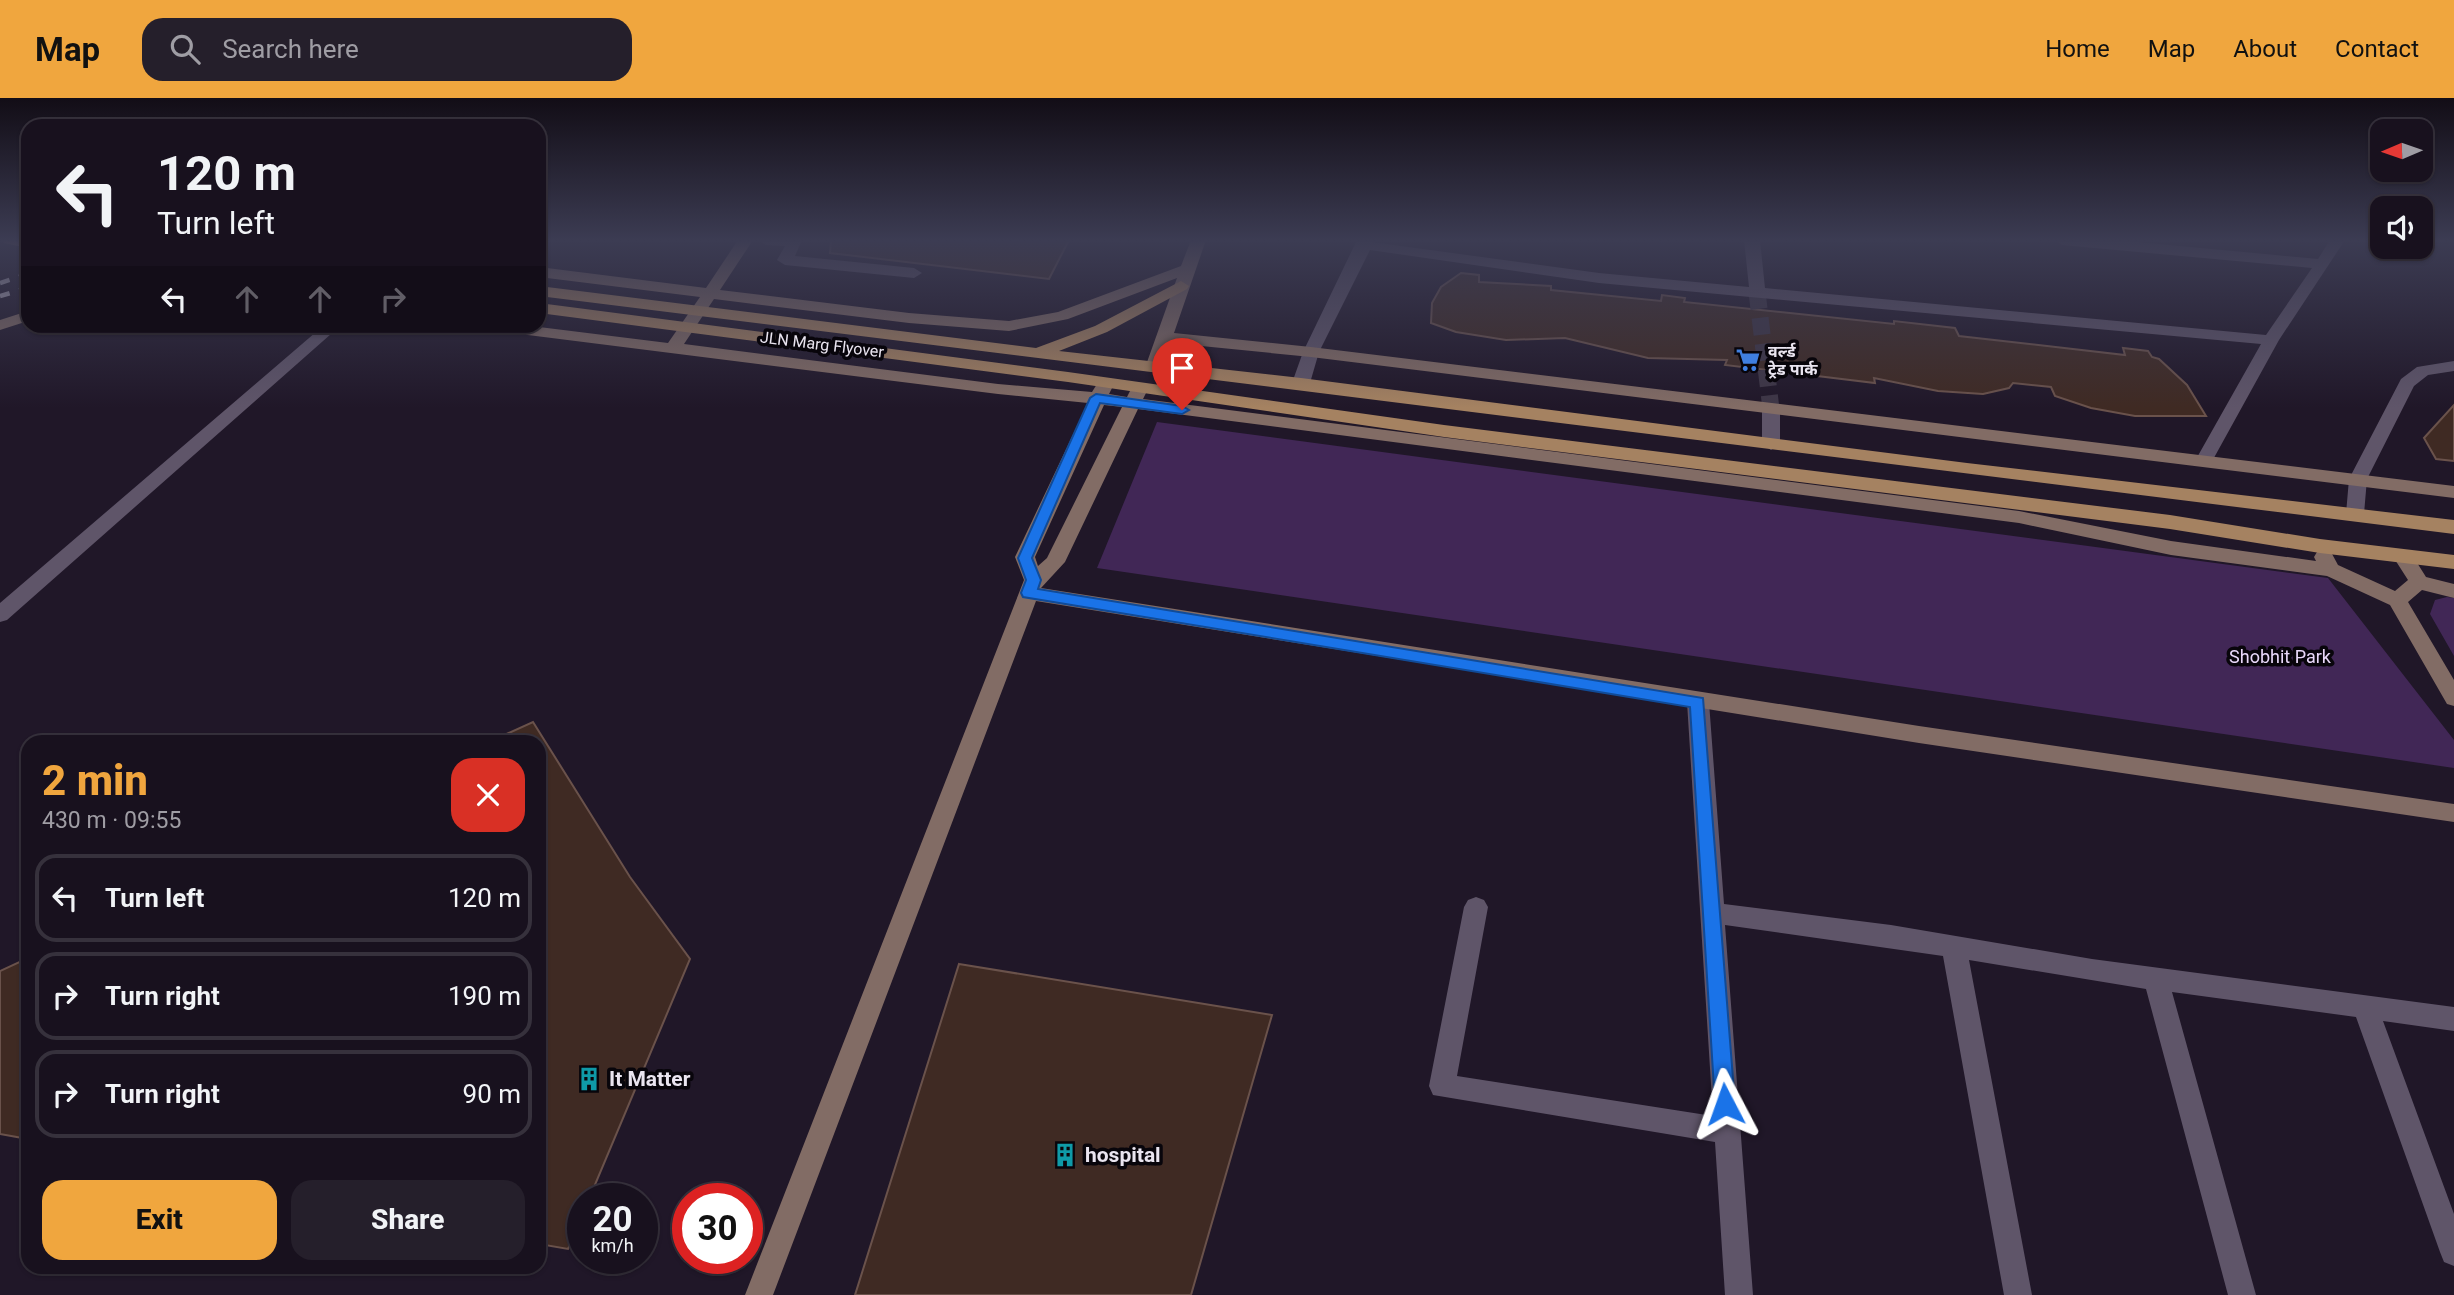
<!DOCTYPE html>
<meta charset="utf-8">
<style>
body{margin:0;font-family:Roboto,"Noto Sans Devanagari",sans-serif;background:#251f2b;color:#f1f3f6;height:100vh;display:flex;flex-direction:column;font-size:26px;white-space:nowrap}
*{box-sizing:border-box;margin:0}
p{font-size:23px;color:#9f9da4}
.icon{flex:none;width:38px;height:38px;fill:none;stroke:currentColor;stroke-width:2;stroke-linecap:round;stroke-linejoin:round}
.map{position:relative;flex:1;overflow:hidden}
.drawer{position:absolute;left:21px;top:637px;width:525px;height:539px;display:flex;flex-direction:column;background:#18111e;border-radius:21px;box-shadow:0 2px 5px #0004,0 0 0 2px #36313c}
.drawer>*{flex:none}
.hud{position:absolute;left:21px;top:21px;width:525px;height:214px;border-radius:21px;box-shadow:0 2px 5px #0004,0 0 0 2px #36313c;background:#18111e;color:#f1f3f6;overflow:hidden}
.needle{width:46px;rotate:268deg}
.buttons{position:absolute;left:2370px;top:21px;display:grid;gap:14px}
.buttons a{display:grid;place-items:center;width:63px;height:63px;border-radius:14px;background:#18111e;box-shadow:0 2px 5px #0004,0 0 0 2px #36313c;font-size:35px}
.speed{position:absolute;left:567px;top:1085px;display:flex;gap:14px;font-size:35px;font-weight:700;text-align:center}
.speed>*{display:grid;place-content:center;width:91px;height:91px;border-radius:50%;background:#18111e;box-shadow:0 2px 5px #0004,0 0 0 2px #36313c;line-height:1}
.speed small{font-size:18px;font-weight:400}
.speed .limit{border:10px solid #d22;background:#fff;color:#111}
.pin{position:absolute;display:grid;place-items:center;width:60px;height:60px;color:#fff;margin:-72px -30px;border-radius:50% 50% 50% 0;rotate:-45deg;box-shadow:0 0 7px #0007}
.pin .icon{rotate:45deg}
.me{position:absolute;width:77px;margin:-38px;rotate:356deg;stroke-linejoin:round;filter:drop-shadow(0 0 5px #0008)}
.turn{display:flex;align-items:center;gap:24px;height:147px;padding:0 21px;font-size:32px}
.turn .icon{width:91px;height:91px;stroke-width:2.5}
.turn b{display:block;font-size:49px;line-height:60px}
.lanes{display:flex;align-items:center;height:66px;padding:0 21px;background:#0003;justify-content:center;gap:35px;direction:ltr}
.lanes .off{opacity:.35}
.round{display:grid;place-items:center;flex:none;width:74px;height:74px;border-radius:21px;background:#251f2b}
.headline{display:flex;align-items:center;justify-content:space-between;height:119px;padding:0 21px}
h1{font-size:42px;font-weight:800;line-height:52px;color:#f0a63e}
.cta{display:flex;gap:14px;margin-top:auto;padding:14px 21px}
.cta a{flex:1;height:80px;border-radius:21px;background:#f0a63e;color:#111;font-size:28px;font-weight:800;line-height:80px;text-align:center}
.cta a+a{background:#251f2b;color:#f1f3f6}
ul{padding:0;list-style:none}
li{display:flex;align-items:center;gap:21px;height:88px;margin:0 14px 10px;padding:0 7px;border:4px solid #36313c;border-radius:21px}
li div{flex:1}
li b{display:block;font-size:26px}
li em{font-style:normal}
header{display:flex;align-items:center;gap:42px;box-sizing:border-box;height:98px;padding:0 35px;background:#f0a63e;color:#111}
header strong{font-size:33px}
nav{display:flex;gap:38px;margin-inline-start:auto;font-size:24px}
.search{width:490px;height:63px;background:#251f2b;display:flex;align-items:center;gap:18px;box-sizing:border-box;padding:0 24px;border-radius:21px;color:#9f9da4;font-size:26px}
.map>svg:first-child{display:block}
.green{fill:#412756}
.building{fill:#3f2a23;stroke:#6a524b;stroke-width:2}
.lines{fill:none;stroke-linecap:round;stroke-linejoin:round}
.street-tunnel{stroke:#3e3646;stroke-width:17;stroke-dasharray:17 9;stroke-linecap:butt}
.street{fill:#5f5569;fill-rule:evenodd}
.secondary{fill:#826c65;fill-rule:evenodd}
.primary{fill:#a58261;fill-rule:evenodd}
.rail{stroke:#bfb9c6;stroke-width:4.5;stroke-dasharray:10 10;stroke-linecap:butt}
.route{fill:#1a73e8;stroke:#114b97;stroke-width:2}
.labels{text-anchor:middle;stroke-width:7;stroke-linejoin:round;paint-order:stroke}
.far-street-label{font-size:16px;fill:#eae5f0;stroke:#08050b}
.far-poi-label{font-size:16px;font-weight:bold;fill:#eae5f0;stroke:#08050b;text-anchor:start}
.park-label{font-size:18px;fill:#e9d8fa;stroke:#08050b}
.near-poi-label{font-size:21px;font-weight:bold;fill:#eae5f0;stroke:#08050b;text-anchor:start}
</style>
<header>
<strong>Map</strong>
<div class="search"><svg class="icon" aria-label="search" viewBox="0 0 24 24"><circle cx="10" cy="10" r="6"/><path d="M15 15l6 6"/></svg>Search here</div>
<nav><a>Home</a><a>Map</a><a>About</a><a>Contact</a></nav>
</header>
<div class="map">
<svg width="2454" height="1197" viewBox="0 0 2454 1197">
<rect width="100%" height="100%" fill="#201728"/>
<path class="green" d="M1157,324L2328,480L2454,642V670L1097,470Z
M2447,499L2454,500V558L2430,516L2435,502Z"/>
<path class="building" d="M831,142H1069L1049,181L830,155Z
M1461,175L1479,177V184L1551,188V192L1661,203L1662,197L1685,200L1684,204L1894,226V223L1955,230L1959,238L2125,257L2123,250L2148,253L2152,259L2159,261L2187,287L2206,318H2135L2091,310L2055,298L2051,289L2013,285L2009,290L1983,296L1938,293L1874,280L1875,285L1725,267L1727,262L1648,260L1565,240L1506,242L1456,234L1431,225L1432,205L1441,189Z
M2454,307V363L2436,361L2424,340Z
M533,624L630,779L690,861L589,1101H583V1116L568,1151L539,1146V644H489Z
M28,860V1041L0,1036V873Z
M959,866L1272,917L1191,1197H855Z"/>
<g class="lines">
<path class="street-tunnel" d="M1757,194L1771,311"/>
<path class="street" d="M759,142H802L795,158L914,170L922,175L914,180L785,167L777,162L785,148L766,147Z
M1357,142L1599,175L1749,189L1744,142H1760L1765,190L2266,237L2312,170L2062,147L2055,142H2116L2318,161L2330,142H2345L2279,242L2210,367L2204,369L2195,363L2261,246L1599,185L1370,152L1319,254L1310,285L1307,289H1295L1292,285L1303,254Z
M323,228H340L7,522L0,524V505Z
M2454,263V273L2428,277L2414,288L2367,381L2364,416L2362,421H2348L2346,416L2349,381L2401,281L2417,269Z
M1771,305L1780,311V346L1771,352L1762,346V311Z
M1698,596L1705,598L1709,604L1724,806L1891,827L2092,861L2454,909V933L2383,923L2454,1116V1168L2444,1164L2440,1154L2356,919L2172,894L2256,1197H2228L2146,891L1969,862L2032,1197H2004L1943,858L1725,827L1753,1197H1725L1715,1044L1433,997L1429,988L1464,809L1468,802L1476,799L1484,802L1488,809L1457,978L1713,1018L1687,604L1691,598Z"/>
<path class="secondary" d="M738,142H753L720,192L909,215L1009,223L1058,214L1181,168L1191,142H1206L1174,235L1311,249L2454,388V400L1311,259L1171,245L1160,271H1148L1146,267L1177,180L1068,221L1009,233L909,225L714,201L684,246L998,286L1092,294L1097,286L1103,285L1112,290L1109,296L1127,299L1131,291L1137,290L1146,295L1143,301L2019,413L2171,443L2316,463L2314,459L2317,454H2331L2338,467L2395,493L2408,482L2392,457L2395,452H2409L2426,479L2454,486V500L2422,492L2408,504L2454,582V608L2447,606L2390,507L2327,478L2171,457L2019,425L1138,311L1065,464L1041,490L1919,628L2454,706V724L1919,645L1036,503L773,1197H745L1024,482L1015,459L1088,305L998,296L496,233L488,228H531L668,245L700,199L539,179V169L706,190ZM1104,307L1122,309L1047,460L1038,468L1035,459Z
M28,213V223L0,232V222Z"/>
<path class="primary" d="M2,142H28V150L4,145Z
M1181,183L1189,188L1187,191L1107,234L1059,253L1301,280L1967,365L2454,422V436L539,198V188L1036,250L1095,228Z
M539,205L1068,274L1444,327L2170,417L2320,441L2454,457V471L2320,455L2170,431L1444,339L1068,284L539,215Z"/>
<path class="rail" d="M0,185L28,176
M0,198L28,190"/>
</g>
<linearGradient id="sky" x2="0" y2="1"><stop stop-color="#120d16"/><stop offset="0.46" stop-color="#3c3c53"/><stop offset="1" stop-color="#3c3c53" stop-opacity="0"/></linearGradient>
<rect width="2454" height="310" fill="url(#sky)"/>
<path class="route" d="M1096,296L1182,308L1189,312L1182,316L1100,305L1032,460L1041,482L1038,491L1703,600L1735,1006L1732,1013L1725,1016L1718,1013L1715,1006L1690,609L1023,499L1021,495L1026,482L1018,460L1090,300Z"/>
<defs>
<g id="supermarket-bare" transform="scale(1.89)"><path d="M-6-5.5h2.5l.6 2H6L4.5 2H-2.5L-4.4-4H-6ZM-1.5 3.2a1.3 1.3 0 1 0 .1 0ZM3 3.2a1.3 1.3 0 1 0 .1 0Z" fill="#3f7fe0" stroke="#08050b" stroke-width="2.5" paint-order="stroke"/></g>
<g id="building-bare" transform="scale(1.89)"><path d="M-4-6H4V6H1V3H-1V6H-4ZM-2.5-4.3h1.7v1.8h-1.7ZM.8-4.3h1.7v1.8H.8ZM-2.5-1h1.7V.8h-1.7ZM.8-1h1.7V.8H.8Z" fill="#0f9aa8" stroke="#08050b" stroke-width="2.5" paint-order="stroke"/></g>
</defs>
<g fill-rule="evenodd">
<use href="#supermarket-bare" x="1748" y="262"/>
<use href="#building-bare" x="589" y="981"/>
<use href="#building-bare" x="1065" y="1057"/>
</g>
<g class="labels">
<g class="far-street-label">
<text transform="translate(822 246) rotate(7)" y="6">JLN Marg Flyover</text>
</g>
<g class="far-poi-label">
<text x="1768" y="259">वर्ल्ड<tspan x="1768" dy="18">ट्रेड पार्क</tspan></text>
</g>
<g class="park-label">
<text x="2280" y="565">Shobhit Park</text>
</g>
<g class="near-poi-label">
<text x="609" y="988">It Matter</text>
<text x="1085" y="1064">hospital</text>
</g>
</g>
</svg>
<div class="buttons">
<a><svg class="needle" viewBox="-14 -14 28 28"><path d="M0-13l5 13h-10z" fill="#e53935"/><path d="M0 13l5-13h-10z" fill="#9f9da4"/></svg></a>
<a><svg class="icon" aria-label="sound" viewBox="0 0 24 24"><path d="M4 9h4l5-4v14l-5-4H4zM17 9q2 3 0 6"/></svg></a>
</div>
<div class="speed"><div>20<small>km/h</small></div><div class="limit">30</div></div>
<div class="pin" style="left:1182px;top:312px;background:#d93025"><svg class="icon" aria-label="arrive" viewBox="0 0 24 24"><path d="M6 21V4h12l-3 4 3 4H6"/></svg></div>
<svg class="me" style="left:1725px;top:1006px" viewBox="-20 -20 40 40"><path d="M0-17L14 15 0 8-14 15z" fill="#1a73e8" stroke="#fff" stroke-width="4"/></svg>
<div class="hud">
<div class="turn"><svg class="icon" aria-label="left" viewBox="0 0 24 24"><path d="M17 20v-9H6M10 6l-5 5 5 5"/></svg><div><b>120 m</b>Turn left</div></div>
<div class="lanes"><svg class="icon" aria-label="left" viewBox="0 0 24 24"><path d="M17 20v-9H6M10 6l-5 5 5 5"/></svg><svg class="icon off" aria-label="ahead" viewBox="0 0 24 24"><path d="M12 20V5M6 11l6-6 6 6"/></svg><svg class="icon off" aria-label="ahead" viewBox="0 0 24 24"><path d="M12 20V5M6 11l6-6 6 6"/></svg><svg class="icon off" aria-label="right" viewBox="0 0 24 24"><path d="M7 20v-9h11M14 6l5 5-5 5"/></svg></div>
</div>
<section class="drawer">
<div class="headline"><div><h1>2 min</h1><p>430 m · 09:55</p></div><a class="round" style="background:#d93025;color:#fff"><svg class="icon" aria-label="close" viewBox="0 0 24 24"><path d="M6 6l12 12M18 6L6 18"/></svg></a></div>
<ul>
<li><svg class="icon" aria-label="left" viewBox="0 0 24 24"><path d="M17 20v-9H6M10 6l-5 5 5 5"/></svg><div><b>Turn left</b></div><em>120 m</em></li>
<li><svg class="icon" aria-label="right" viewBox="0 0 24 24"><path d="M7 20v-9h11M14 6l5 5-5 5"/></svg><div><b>Turn right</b></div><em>190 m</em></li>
<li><svg class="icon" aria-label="right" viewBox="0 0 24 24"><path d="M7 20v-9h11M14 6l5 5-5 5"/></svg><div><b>Turn right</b></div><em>90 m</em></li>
</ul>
<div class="cta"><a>Exit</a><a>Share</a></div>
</section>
</div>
